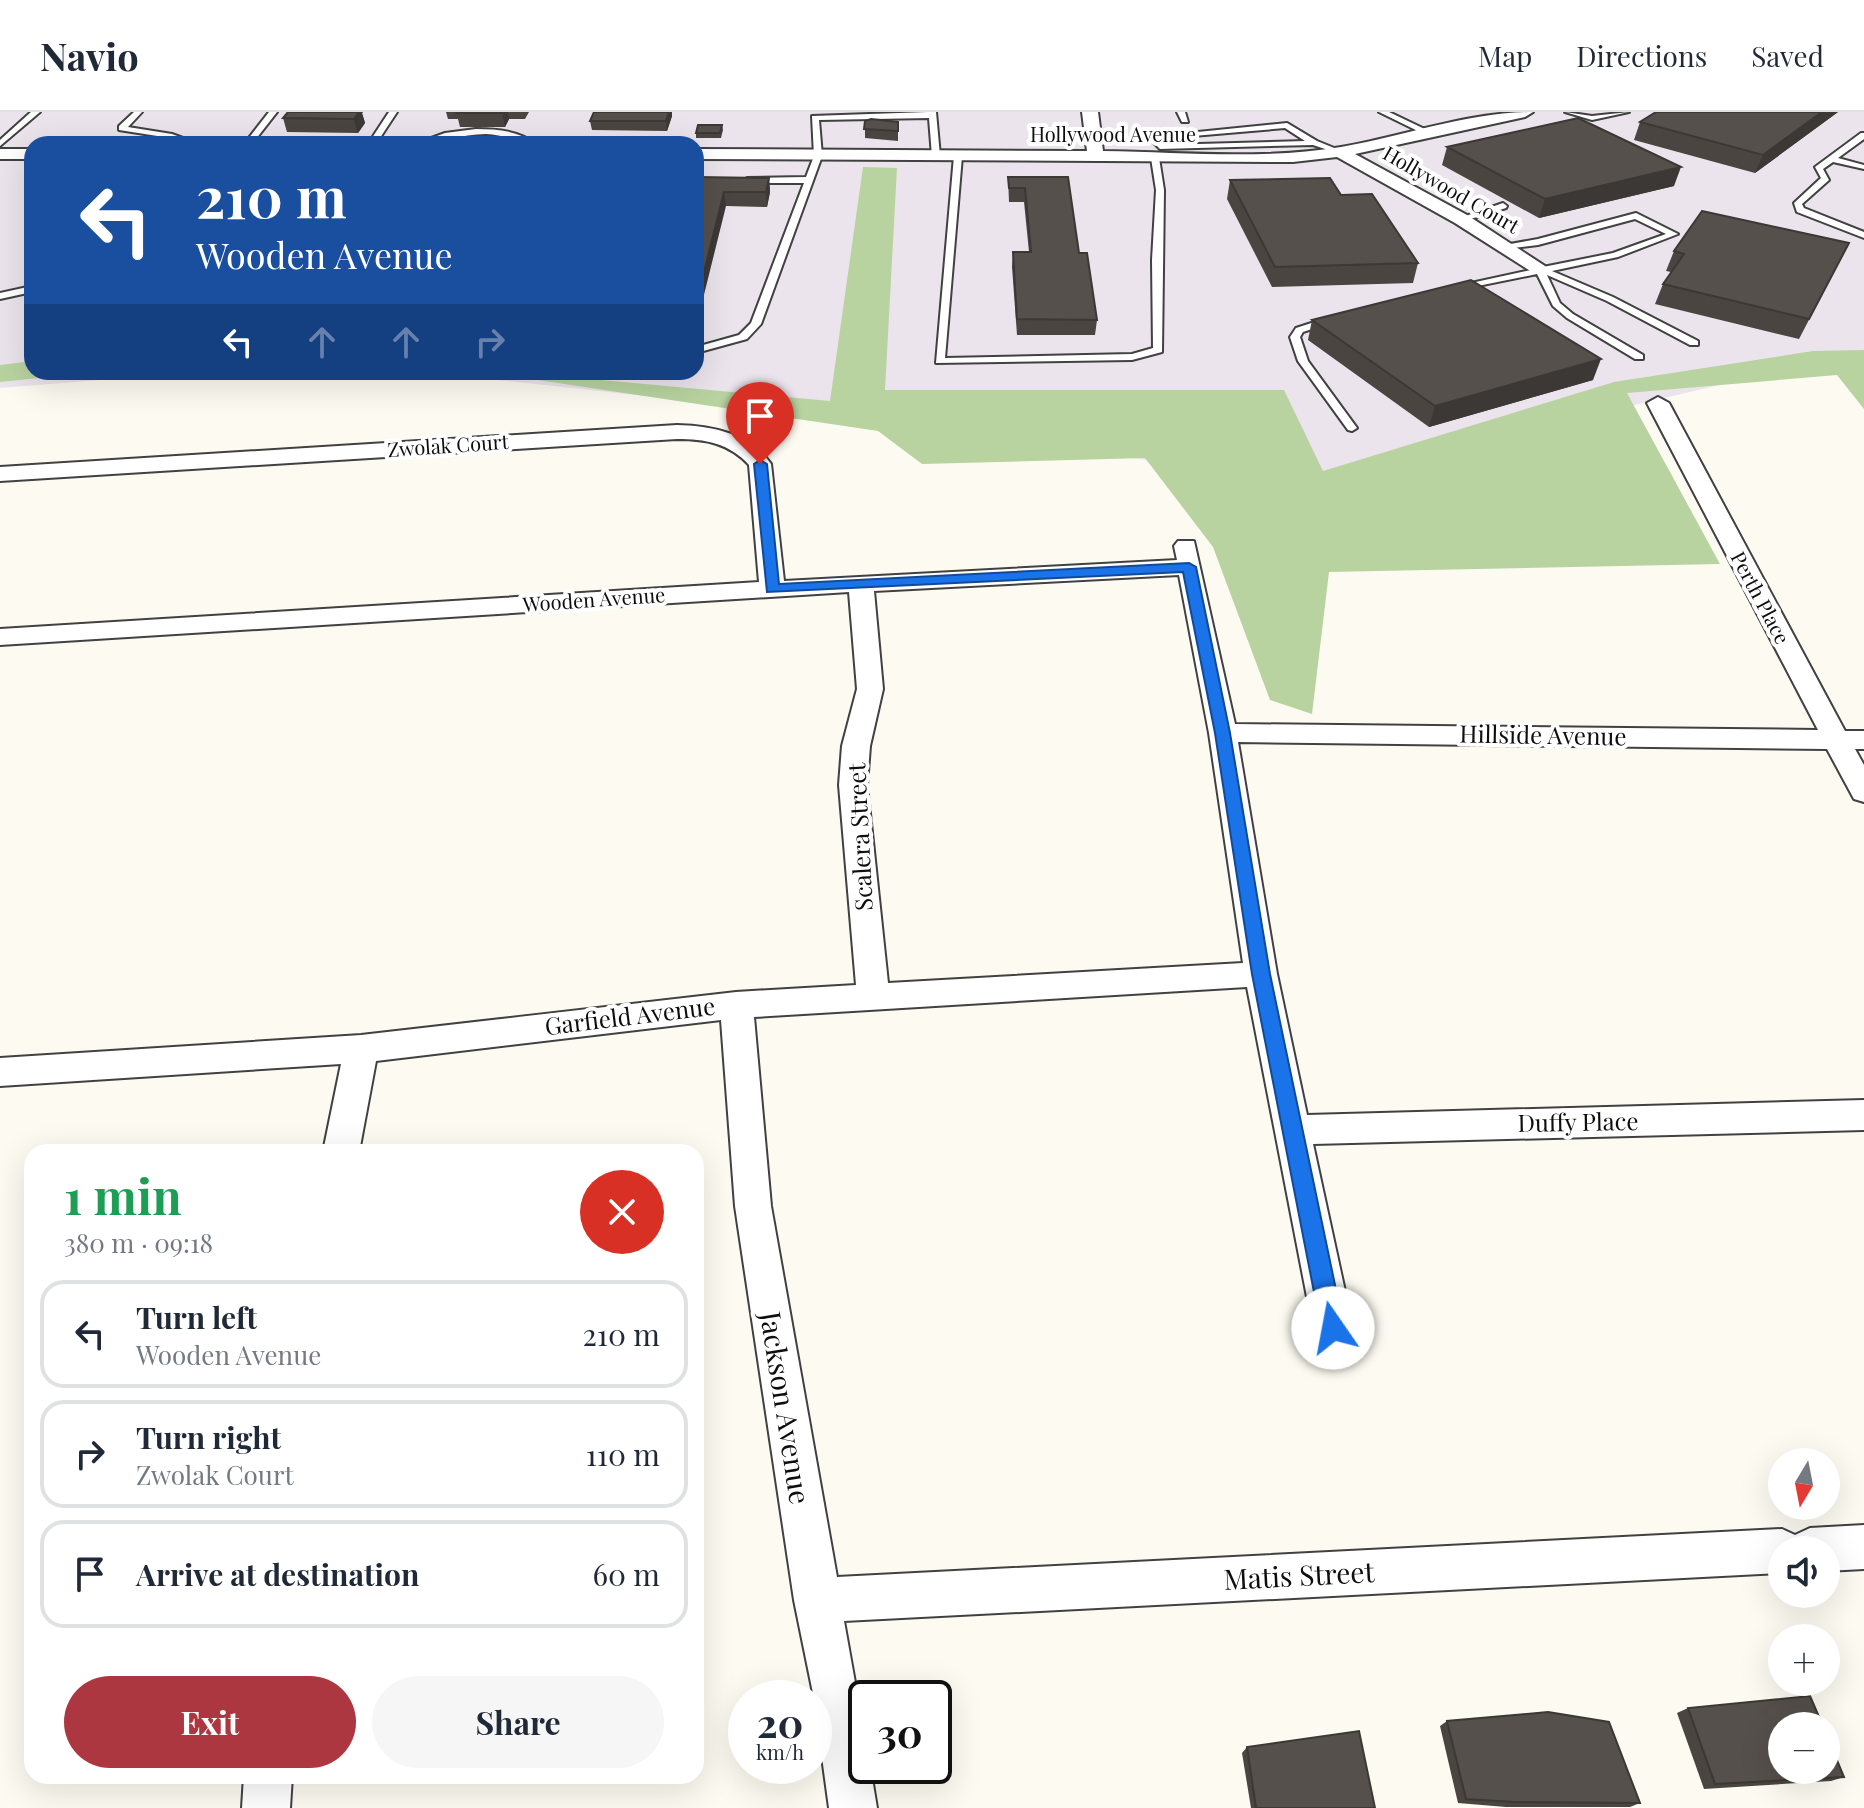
<!DOCTYPE html>
<meta charset="utf-8">
<style>
body{margin:0;font-family:"Playfair Display",serif;background:#f6f6f7;color:#1f2937;height:100vh;display:flex;flex-direction:column;font-size:30px;white-space:nowrap}
*{box-sizing:border-box;margin:0}
p{font-size:26px;color:#747a83}
.icon{flex:none;width:44px;height:44px;fill:none;stroke:currentColor;stroke-width:2;stroke-linecap:round;stroke-linejoin:round}
.map{position:relative;flex:1;overflow:hidden}
.side{position:absolute;left:24px;top:1032px;width:680px;height:640px;display:flex;flex-direction:column;background:#fff;border-radius:24px;box-shadow:0 8px 32px #0002}
.side>*{flex:none}
.banner{position:absolute;left:24px;top:24px;width:680px;height:244px;border-radius:24px;box-shadow:0 8px 32px #0002;background:#1a4fa0;color:#fff;overflow:hidden}
.needle{width:52px;rotate:190deg}
.buttons{position:absolute;left:1768px;top:1336px;display:grid;gap:16px}
.buttons a{display:grid;place-items:center;width:72px;height:72px;border-radius:50%;background:#fff;box-shadow:0 8px 32px #0002;font-size:40px}
.speed{position:absolute;left:728px;top:1568px;display:flex;gap:16px;font-size:40px;font-weight:700;text-align:center}
.speed>*{display:grid;place-content:center;width:104px;height:104px;border-radius:50%;background:#fff;box-shadow:0 8px 32px #0002;line-height:1}
.speed small{font-size:20px;font-weight:400}
.speed .limit{border:4px solid #111;border-radius:12px;background:#fff;color:#111}
.pin{position:absolute;display:grid;place-items:center;width:68px;height:68px;color:#fff;margin:-82px -34px;border-radius:50% 50% 50% 0;rotate:-45deg;box-shadow:0 0 8px #0007}
.pin .icon{rotate:45deg}
.me{position:absolute;width:88px;margin:-44px;rotate:348deg;stroke-linejoin:round;filter:drop-shadow(0 0 6px #0008)}
.turn{display:flex;align-items:center;gap:28px;height:168px;padding:0 40px;font-size:36px}
.turn .icon{width:104px;height:104px;stroke-width:2.5}
.turn b{display:block;font-size:56px;line-height:68px}
.lanes{display:flex;align-items:center;height:76px;padding:0 40px;background:#0003;justify-content:center;gap:40px;direction:ltr}
.lanes .off{opacity:.35}
.round{display:grid;place-items:center;flex:none;width:84px;height:84px;border-radius:42px;background:#f6f6f7}
.headline{display:flex;align-items:center;justify-content:space-between;height:136px;padding:0 40px}
h1{font-size:48px;font-weight:700;line-height:60px;color:#1e9e55}
.action{display:flex;gap:16px;margin-top:auto;padding:16px 40px}
.action a{flex:1;height:92px;border-radius:48px;background:#ad3740;color:#fff;font-size:32px;font-weight:700;line-height:92px;text-align:center}
.action a+a{background:#f6f6f7;color:#1f2937}
ul{padding:0;list-style:none}
li{display:flex;align-items:center;gap:24px;height:108px;margin:0 16px 12px;padding:0 24px;border:4px solid #e0e1e3;border-radius:24px}
li div{flex:1}
li b{display:block;font-size:30px}
li em{font-style:normal}
header{display:flex;align-items:center;gap:48px;box-sizing:border-box;height:112px;padding:0 40px;background:#fff;border-bottom:2px solid #e0e1e3}
header strong{font-size:38px}
nav{display:flex;gap:44px;margin-inline-start:auto;font-size:28px}
.map>svg:first-child{display:block}
.industrial{fill:#ebe4ec}
.forest{fill:#b8d3a0}
.lines{fill:none;stroke-linecap:round;stroke-linejoin:round}
.lane-casing{stroke:#414141;stroke-width:4}
.street-casing{stroke:#414141;stroke-width:4}
.lane{fill:#fff;fill-rule:evenodd}
.street{fill:#fff;fill-rule:evenodd}
.wall{fill:#4a4541}
.shaded-wall{fill:#3c3835}
.building{fill:#56504c;stroke:#3c3835;stroke-width:2}
.route{fill:#1a73e8;stroke:#114b97;stroke-width:2}
.labels{text-anchor:middle;stroke-width:8;stroke-linejoin:round;paint-order:stroke}
.far-street-label{font-size:20px;fill:#0e0e0e;stroke:#fff}
.street-label{font-size:24px;fill:#0e0e0e;stroke:#fff}
.near-street-label{font-size:28px;fill:#0e0e0e;stroke:#fff}
</style>
<header>
<strong>Navio</strong>
<nav><a>Map</a><a>Directions</a><a>Saved</a></nav>
</header>
<div class="map">
<svg width="1864" height="1696" viewBox="0 0 1864 1696">
<rect width="100%" height="100%" fill="#fdfbf1"/>
<path class="industrial" d="M0,0H1864V249L1813,251L1299,372L941,316L424,260H696V32H32V260H199L0,276Z"/>
<path class="forest" d="M863,55L897,56L885,278H1284L1323,359L1614,270L1813,239L1864,238V297L1837,263L1627,281L1720,452L1329,460L1312,602L1270,588L1213,435L1145,346L922,352L878,319L484,260H515L830,289Z
M32,249V260H97L0,270V253Z"/>
<g class="lines">
<g class="lane-casing">
<path id="lane" d="M31,0H40L0,34V28Z
M134,0H142L128,15L172,22L199,32H187L170,26L119,18V14Z
M269,0H277L252,32H244Z
M389,0H397L376,32H368Z
M928,0H936L940,44L936,46L932,44L929,6L819,8L822,44L761,212L747,227L696,241V235L739,223L751,211L804,71H750L746,68L747,66L806,65L814,44L812,4Z
M1177,0H1185L1188,10H1182Z
M1379,0H1389L1433,21L1426,23Z
M1565,0L1592,4L1629,0L1592,8Z
M1287,11L1317,29L1344,40L1340,42L1313,33L1160,37L1148,25ZM1285,16L1305,29L1162,33L1158,27Z
M476,17C498,17 519,19 536,32C519,32 504,22 486,22C461,22 439,32 415,32L445,21Z
M1861,21H1864V27L1838,46L1864,53V57L1833,50L1823,57L1829,68L1802,92L1804,96L1864,120V126L1797,100L1794,91L1821,66L1815,55Z
M958,42L962,44L945,246L1132,242L1153,236L1152,148L1156,78L1151,46L1155,44L1159,46L1164,78L1162,240L1132,248L936,251L954,44Z
M1503,91L1507,94L1506,96L1461,110L1457,107Z
M1636,101L1678,122L1618,145L1552,159L1613,185L1698,229V233H1690L1607,189L1547,163L1560,191L1573,202L1643,243V247H1635L1567,206L1553,194L1537,162L1453,179L1448,176L1535,157L1539,153L1543,155L1613,141L1666,122L1635,107L1538,133L1504,137L1499,134L1538,127Z
M32,174V180L0,187V181Z
M1330,205L1335,208L1333,210L1303,220L1300,225L1308,249L1357,316L1352,319L1348,318L1298,249L1290,225L1296,216Z"/>
</g>
<g class="street-casing">
<path id="street" d="M1082,0H1098L1103,39C1181,40 1264,48 1341,35C1405,24 1468,0 1533,0L1525,5L1355,42L1467,103L1548,156L1546,160H1532L1455,111L1337,45L1293,50L696,47V37L1087,39Z
M0,37H32V47H0Z
M1658,285L1669,291L1845,619H1864V637H1855L1864,653V690L1854,687L1827,637L1238,630L1277,862L1307,1003L1864,988V1018L1313,1032L1353,1216L1347,1229L1333,1234L1319,1229L1313,1216L1247,875L754,905L771,1094L837,1465L1782,1417L1795,1423L1810,1416L1864,1413V1457L1826,1459V1438H1782V1461L844,1509L866,1632V1654H870L877,1696H829L814,1586L794,1488L735,1094L721,908L376,949L359,1040H323L341,952L0,974V946L361,923L736,880L856,873L839,673L842,634L857,577L849,480L0,533V517L759,470L749,353C729,331 705,327 677,327L0,369V355L677,313C713,314 749,321 771,352L784,469L1177,448L1174,434L1178,429H1194L1235,612L1818,618L1647,291ZM1179,463L1209,621L1243,851L888,871L867,673L870,634L883,577L874,479Z
M244,1664H292L290,1696H242Z"/>
</g>
<use href="#lane" class="lane"/>
<use href="#street" class="street"/>
</g>
<path class="wall" d="M288,0H363L362,1L365,11L358,21L287,20L283,6Z
M446,0H529L525,7H509L505,15H460L458,7H448Z
M1838,0L1755,61L1634,28L1640,10Z
M672,4L667,19L592,18L590,9Z
M865,9L898,10V29L865,26Z
M722,13L723,18L721,26H696V21Z
M1447,35L1674,74L1539,106L1442,53Z
M696,65L769,66L770,80L767,95L726,94Z
M1008,65H1068L1079,141L1097,208L1095,223H1017L1012,155L1013,140H1029L1024,90H1009Z
M1230,68L1341,83L1418,151L1413,171L1272,175L1227,87Z
M1849,131L1799,227L1655,192L1663,172L1671,160L1666,159L1674,139Z
M1312,208L1593,268L1429,315L1308,228Z
M1688,1596L1844,1665L1831,1669L1704,1677L1677,1601Z
M1447,1609L1640,1691L1630,1695H1506L1458,1691L1440,1614Z
M1247,1635L1375,1696H1251L1242,1641Z"/>
<path class="shaded-wall" d="M351,0H363L362,1L365,11L358,21Z
M502,0H508L509,7L505,15Z
M669,0H672V4L667,19L666,9Z
M1822,0H1838L1755,61L1763,43Z
M1681,55L1674,74L1539,106L1545,87Z
M769,66L770,80L767,95L766,80Z
M724,80L726,94L696,215V192Z
M1601,247L1593,268L1429,315L1435,294Z"/>
<path class="building" d="M288,0H359L354,7L283,6Z
M458,0H502V1H457Z
M594,0H669L666,9H590Z
M1656,0H1822L1763,43L1640,10Z
M1578,6L1681,55L1545,87L1447,35Z
M871,7L898,10V19L864,17L865,9Z
M698,13H722L720,21H696Z
M696,65L769,66L766,80H724L696,192Z
M1008,65H1068L1079,141H1087L1097,208L1017,207L1013,140H1031L1025,76H1009Z
M1330,66L1341,83L1372,82L1418,151L1275,155L1230,68Z
M1702,99L1849,131L1809,207L1663,172L1684,142L1674,139Z
M1471,168L1601,247L1435,294L1312,208Z
M1810,1584L1823,1614H1782V1658H1826V1622L1844,1665L1715,1672L1688,1596Z
M1548,1600L1609,1610L1640,1691L1514,1690L1466,1687L1447,1609Z
M1359,1619L1375,1696H1256L1247,1635Z"/>
<path class="route" d="M760,348L767,352L779,472L1189,451L1196,455L1230,621L1270,862L1344,1216L1340,1224L1333,1227L1325,1224L1321,1216L1252,862L1215,621L1183,460L767,480L754,352Z"/>
<g class="labels">
<g class="far-street-label">
<text x="1113" y="30">Hollywood Avenue</text>
<text transform="translate(1451 78) rotate(30)" y="7">Hollywood Court</text>
<text transform="translate(448 334) rotate(-4)" y="7">Zwolak Court</text>
<text transform="translate(1760 486) rotate(62)" y="7">Perth Place</text>
<text transform="translate(594 488) rotate(-4)" y="7">Wooden Avenue</text>
</g>
<g class="street-label">
<text transform="translate(1543 624) rotate(1)" y="8">Hillside Avenue</text>
<text transform="translate(861 725) rotate(-93)" y="8">Scalera Street</text>
<text transform="translate(630 905) rotate(-7)" y="8">Garfield Avenue</text>
<text transform="translate(1578 1011) rotate(-1)" y="8">Duffy Place</text>
</g>
<g class="near-street-label">
<text transform="translate(785 1296) rotate(81)" y="10">Jackson Avenue</text>
<text transform="translate(1299 1464) rotate(-3)" y="10">Matis Street</text>
</g>
</g>
</svg>
<div class="buttons">
<a><svg class="needle" viewBox="-14 -14 28 28"><path d="M0-13l5 13h-10z" fill="#e53935"/><path d="M0 13l5-13h-10z" fill="#747a83"/></svg></a>
<a><svg class="icon" aria-label="sound" viewBox="0 0 24 24"><path d="M4 9h4l5-4v14l-5-4H4zM17 9q2 3 0 6"/></svg></a>
<a>+</a>
<a>−</a>
</div>
<div class="speed"><div>20<small>km/h</small></div><div class="limit">30</div></div>
<div class="pin" style="left:760px;top:352px;background:#d93025"><svg class="icon" aria-label="arrive" viewBox="0 0 24 24"><path d="M6 21V4h12l-3 4 3 4H6"/></svg></div>
<svg class="me" style="left:1333px;top:1216px" viewBox="-20 -20 40 40"><circle r="19" fill="#fff"/><path d="M0-13L10 11 0 6-10 11z" fill="#1a73e8"/></svg>
<div class="banner">
<div class="turn"><svg class="icon" aria-label="left" viewBox="0 0 24 24"><path d="M17 20v-9H6M10 6l-5 5 5 5"/></svg><div><b>210 m</b>Wooden Avenue</div></div>
<div class="lanes"><svg class="icon" aria-label="left" viewBox="0 0 24 24"><path d="M17 20v-9H6M10 6l-5 5 5 5"/></svg><svg class="icon off" aria-label="ahead" viewBox="0 0 24 24"><path d="M12 20V5M6 11l6-6 6 6"/></svg><svg class="icon off" aria-label="ahead" viewBox="0 0 24 24"><path d="M12 20V5M6 11l6-6 6 6"/></svg><svg class="icon off" aria-label="right" viewBox="0 0 24 24"><path d="M7 20v-9h11M14 6l5 5-5 5"/></svg></div>
</div>
<section class="side">
<div class="headline"><div><h1>1 min</h1><p>380 m · 09:18</p></div><a class="round" style="background:#d93025;color:#fff"><svg class="icon" aria-label="close" viewBox="0 0 24 24"><path d="M6 6l12 12M18 6L6 18"/></svg></a></div>
<ul>
<li><svg class="icon" aria-label="left" viewBox="0 0 24 24"><path d="M17 20v-9H6M10 6l-5 5 5 5"/></svg><div><b>Turn left</b><p>Wooden Avenue</p></div><em>210 m</em></li>
<li><svg class="icon" aria-label="right" viewBox="0 0 24 24"><path d="M7 20v-9h11M14 6l5 5-5 5"/></svg><div><b>Turn right</b><p>Zwolak Court</p></div><em>110 m</em></li>
<li><svg class="icon" aria-label="arrive" viewBox="0 0 24 24"><path d="M6 21V4h12l-3 4 3 4H6"/></svg><div><b>Arrive at destination</b></div><em>60 m</em></li>
</ul>
<div class="action"><a>Exit</a><a>Share</a></div>
</section>
</div>
